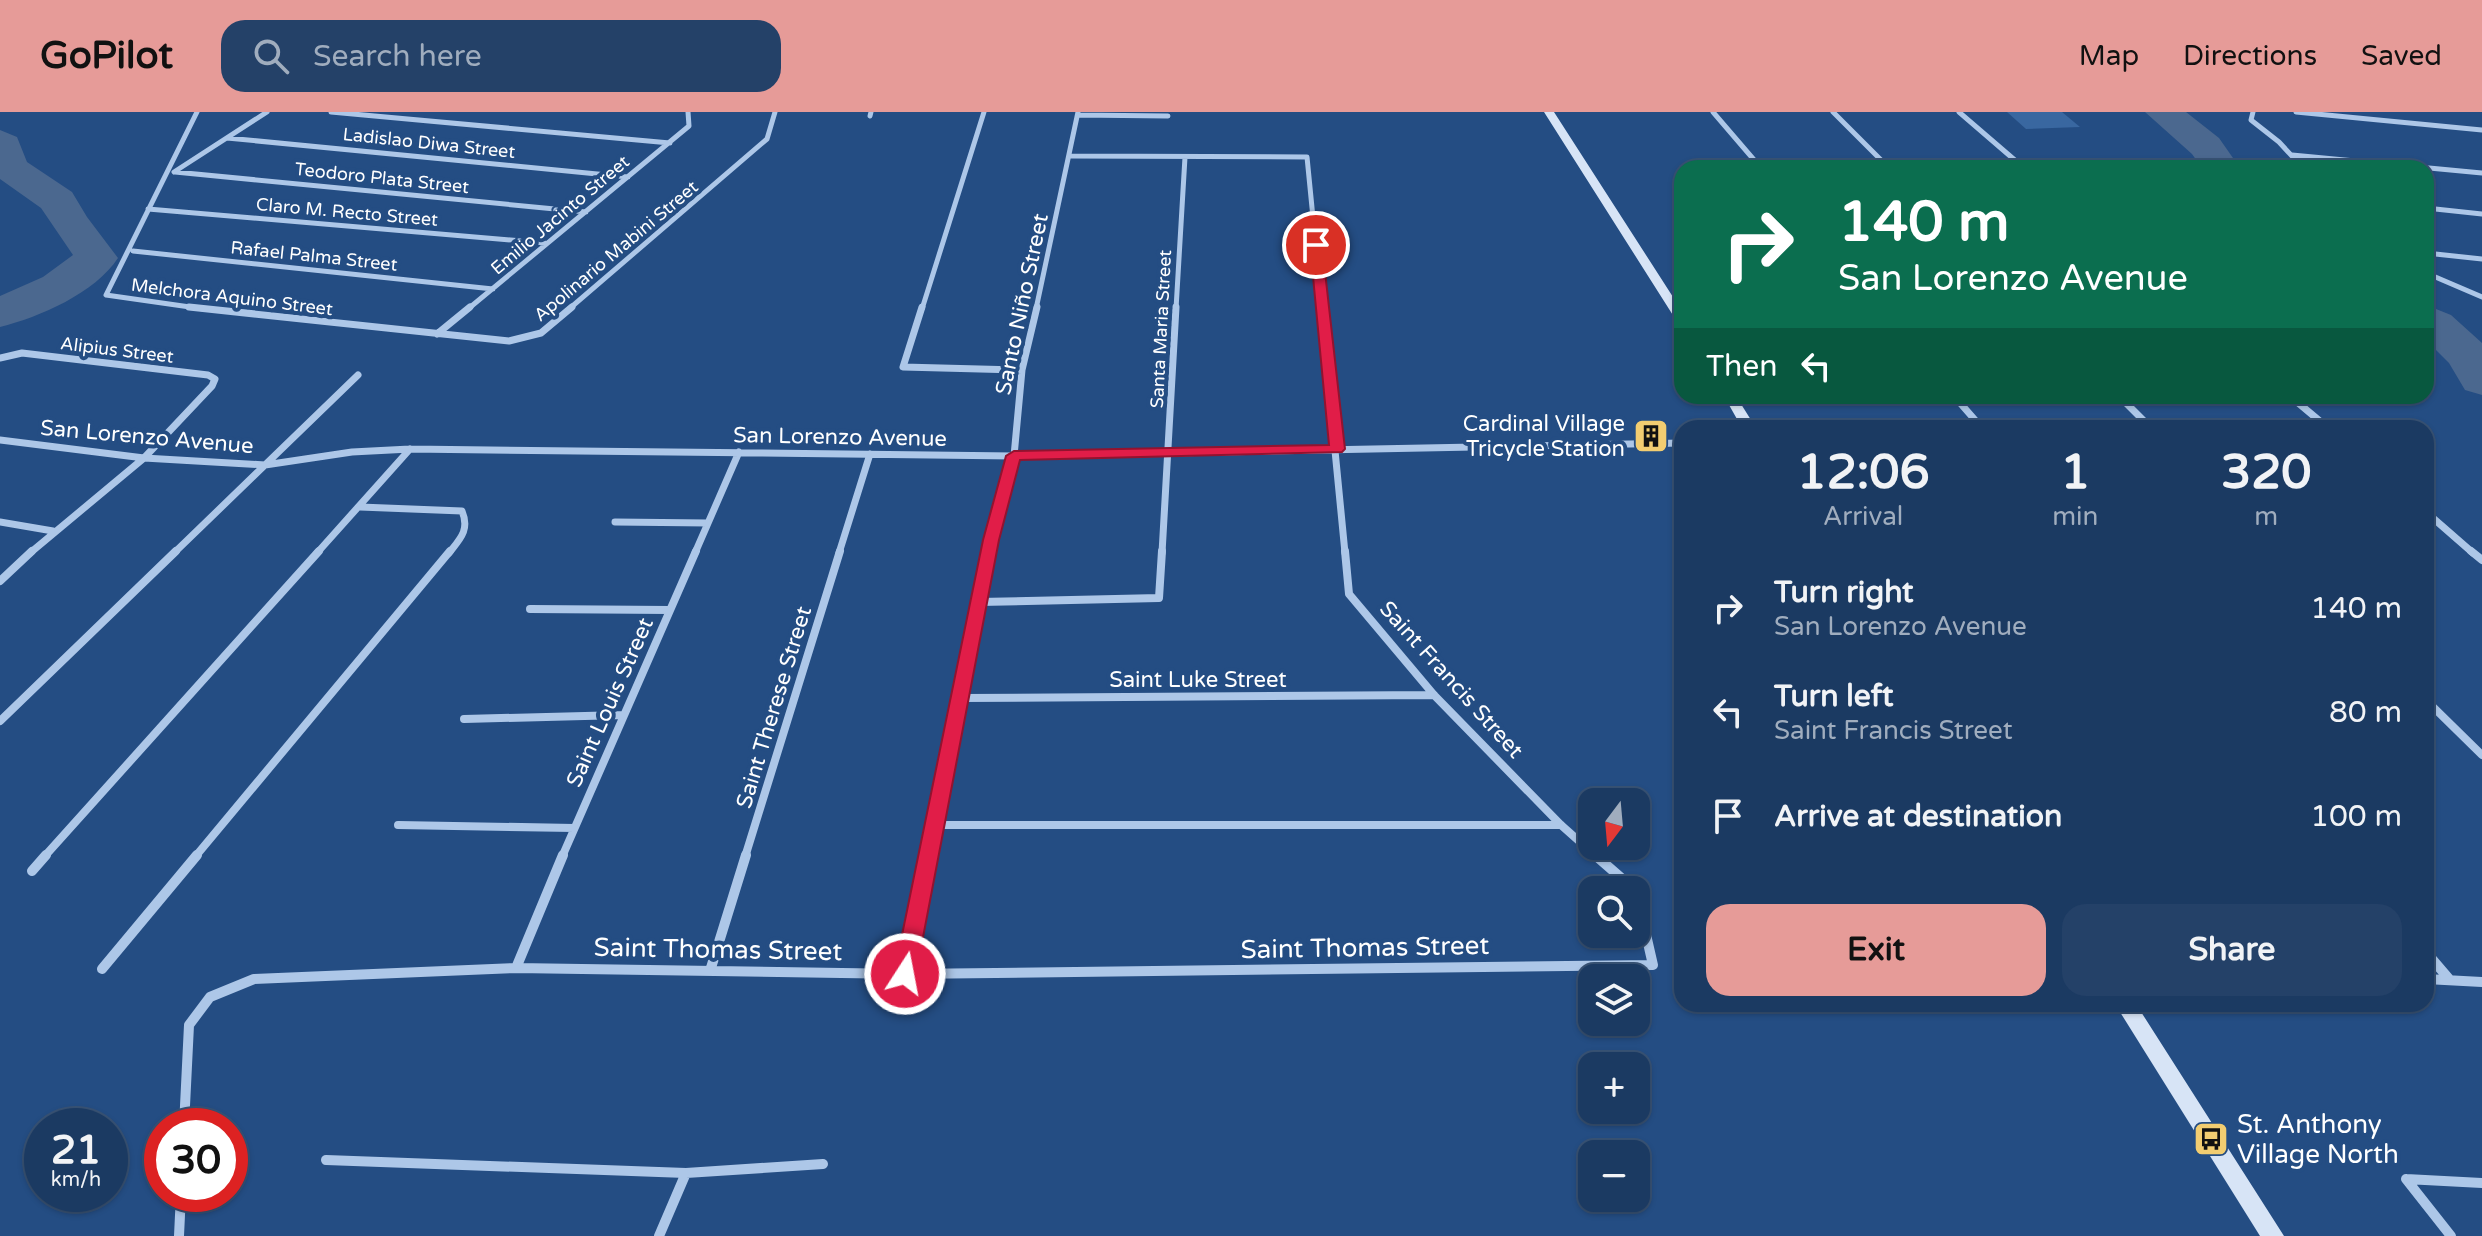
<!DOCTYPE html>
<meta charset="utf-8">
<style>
body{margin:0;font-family:"Varela Round",sans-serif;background:#244168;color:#f1f3f6;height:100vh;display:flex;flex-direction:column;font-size:30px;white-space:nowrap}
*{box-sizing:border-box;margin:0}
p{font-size:26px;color:#a0adbe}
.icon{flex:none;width:44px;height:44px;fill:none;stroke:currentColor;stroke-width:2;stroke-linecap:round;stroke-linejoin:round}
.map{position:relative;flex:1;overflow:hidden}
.side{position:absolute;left:1674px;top:308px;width:760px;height:592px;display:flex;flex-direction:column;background:#1b3a62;border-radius:24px;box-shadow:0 2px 6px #0004,0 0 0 2px #395477}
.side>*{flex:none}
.top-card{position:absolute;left:1674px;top:48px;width:760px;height:244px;border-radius:24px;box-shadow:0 2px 6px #0004,0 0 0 2px #395477;background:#0b6e4f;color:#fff;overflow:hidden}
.needle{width:52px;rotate:196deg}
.buttons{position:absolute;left:1578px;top:676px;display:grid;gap:16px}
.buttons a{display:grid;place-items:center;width:72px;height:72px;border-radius:16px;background:#1b3a62;box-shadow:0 2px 6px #0004,0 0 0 2px #395477;font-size:40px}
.speed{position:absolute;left:24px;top:996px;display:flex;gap:16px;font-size:40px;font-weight:700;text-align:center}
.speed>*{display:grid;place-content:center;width:104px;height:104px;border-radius:50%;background:#1b3a62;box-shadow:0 2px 6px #0004,0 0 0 2px #395477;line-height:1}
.speed small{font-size:20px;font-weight:400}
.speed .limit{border:12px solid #d22;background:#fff;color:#111}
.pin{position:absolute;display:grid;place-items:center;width:68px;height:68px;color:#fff;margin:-34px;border:4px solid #fff;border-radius:50%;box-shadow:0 2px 8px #0007}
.me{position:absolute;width:88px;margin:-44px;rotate:11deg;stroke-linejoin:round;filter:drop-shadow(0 0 6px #0008)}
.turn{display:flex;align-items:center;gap:28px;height:168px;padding:0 32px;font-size:36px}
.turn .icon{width:104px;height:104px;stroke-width:2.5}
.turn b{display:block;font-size:56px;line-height:68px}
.then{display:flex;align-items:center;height:76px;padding:0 32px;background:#0003;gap:16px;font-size:30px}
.eta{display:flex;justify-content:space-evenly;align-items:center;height:136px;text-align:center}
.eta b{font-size:48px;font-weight:700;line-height:56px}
.primary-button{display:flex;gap:16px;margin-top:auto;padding:16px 32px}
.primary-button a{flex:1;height:92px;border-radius:24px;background:#e69b98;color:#111;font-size:32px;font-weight:700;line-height:92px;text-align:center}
.primary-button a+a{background:#244168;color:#f1f3f6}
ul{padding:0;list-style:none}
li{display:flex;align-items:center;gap:24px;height:104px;padding:0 32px}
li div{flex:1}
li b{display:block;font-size:30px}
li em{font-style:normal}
header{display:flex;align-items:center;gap:48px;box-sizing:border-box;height:112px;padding:0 40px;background:#e69b98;color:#111}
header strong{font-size:38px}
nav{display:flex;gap:44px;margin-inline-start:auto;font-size:28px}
.search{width:560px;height:72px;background:#244168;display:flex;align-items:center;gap:20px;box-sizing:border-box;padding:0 28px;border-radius:24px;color:#a0adbe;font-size:30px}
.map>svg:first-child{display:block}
.green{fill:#3967a0}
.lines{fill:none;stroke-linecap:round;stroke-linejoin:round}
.river{fill:#4b688f;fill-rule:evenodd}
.street-far3{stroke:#adc7e8;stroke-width:5}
.street-far2{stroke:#adc7e8;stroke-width:7}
.street-far1{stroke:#adc7e8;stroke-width:8}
.street{stroke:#adc7e8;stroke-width:10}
.secondary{fill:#d7e4f6;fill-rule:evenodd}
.route{fill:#e11d48;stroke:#92132f;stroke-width:2}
.labels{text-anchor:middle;stroke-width:8;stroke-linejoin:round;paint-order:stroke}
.far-street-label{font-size:18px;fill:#fff;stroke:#244d83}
.street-label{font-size:22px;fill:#fff;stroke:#244d83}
.poi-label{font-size:22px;fill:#fff;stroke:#244d83;text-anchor:end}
.near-street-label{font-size:26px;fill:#fff;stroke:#244d83}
.near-poi-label{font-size:26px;fill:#fff;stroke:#244d83;text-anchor:start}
</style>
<header>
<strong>GoPilot</strong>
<div class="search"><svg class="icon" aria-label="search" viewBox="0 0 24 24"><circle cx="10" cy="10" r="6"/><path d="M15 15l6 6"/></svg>Search here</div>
<nav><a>Map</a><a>Directions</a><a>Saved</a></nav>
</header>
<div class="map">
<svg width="2482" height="1124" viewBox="0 0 2482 1124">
<rect width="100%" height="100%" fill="#244d83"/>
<path class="green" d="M2007,0H2062L2080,15L2026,17Z"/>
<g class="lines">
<path class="river" d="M2145,0H2186L2219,26L2240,56H2202L2192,42Z
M0,18L17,25L27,50L72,80L87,105L118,146C95,181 40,205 0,215V184L43,165L73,143L41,96L0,67Z
M2426,193L2451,203L2482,231V283L2465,278L2449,251L2426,228Z"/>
<path class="street-far3" d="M197,0L106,183L204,197
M331,0L670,31
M1713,0L1761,56
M1833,0L1889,56
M1959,0L2024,56
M2253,0L2251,8L2279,30L2303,56
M2296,0L2482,18
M1078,3L1168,4
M870,4L871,0
M227,26L628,65
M2292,43L2482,61
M1071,44L1307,45L1322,197
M174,60L267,0
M175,60L586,100
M2426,96L2482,102
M148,97L545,131
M133,139L493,177
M2426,141L2482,147
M2426,161L2482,185
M468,197L689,14L688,0
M569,197L767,27L775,0
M922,197L984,0
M1036,197L1078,0
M1176,197L1185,45"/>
<path class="street-far2" d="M189,195L509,229L541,221L572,195
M922,195L903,255L1022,258
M1321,195L1345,441
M437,222L470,195
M0,246L22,241L208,263L215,267L212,274L144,346L30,441
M1954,284L1982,316
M2119,284L2151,316
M2290,284L2328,316
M0,328L144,346L265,353L352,340L410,337L1014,344L1682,331
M360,395L462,399C470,418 460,427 449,441
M2426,400L2473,441
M0,410L53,419
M615,410L708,411
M174,441L358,263
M317,441L410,337
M695,441L739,340
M839,441L870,342
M989,441L1014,344L1022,258L1037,195
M1162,441L1176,195"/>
<path class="street-far1" d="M1345,439L1349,482L1434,583L1561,713L1597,745
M2471,439L2482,448
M0,469L32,439
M979,490L1159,486L1162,439
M530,497L670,498
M962,586L1434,583
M2426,588L2482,643
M464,607L623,603
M0,609L176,439
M398,713L574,716
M934,713H1561
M44,745L319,439
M195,745L450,439
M562,745L696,439
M745,745L840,439
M928,745L989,439"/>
<path class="street" d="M1595,743L1635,778
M32,759L46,743
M2426,840L2450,868
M516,856L563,743
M102,857L197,743
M710,859L746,743
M905,862L929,743
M2426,867L2482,870
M184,1014L189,913L210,885L254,867L516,856L905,862L1653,853L1636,779
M326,1048L686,1061L823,1052
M2406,1067L2482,1071
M2406,1067L2451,1124
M179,1124L181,1082
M659,1124L686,1061"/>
<path class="secondary" d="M1544,0H1554L1682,199V212L1676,208Z
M1724,284H1736L1756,316H1742Z
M2115,892H2136L2284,1124H2260Z"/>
</g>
<path class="route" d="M1316,129L1322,133L1345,337L1342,340L1020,348L999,428L916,862L913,869L905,872L897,869L894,862L983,428L1006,344L1014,339L1329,333L1310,133Z"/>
<defs>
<g id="building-square" transform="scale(1.8)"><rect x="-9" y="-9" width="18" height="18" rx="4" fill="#f2cd71" stroke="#244d83"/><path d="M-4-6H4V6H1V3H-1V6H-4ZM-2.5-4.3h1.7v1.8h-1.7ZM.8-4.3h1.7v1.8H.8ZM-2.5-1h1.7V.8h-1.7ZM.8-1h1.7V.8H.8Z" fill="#111"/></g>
<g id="bus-square" transform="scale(1.8)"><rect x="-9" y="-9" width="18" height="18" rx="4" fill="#f2cd71" stroke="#244d83"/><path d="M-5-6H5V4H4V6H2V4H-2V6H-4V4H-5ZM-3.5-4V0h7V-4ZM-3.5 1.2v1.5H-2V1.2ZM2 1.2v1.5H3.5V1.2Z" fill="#111"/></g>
</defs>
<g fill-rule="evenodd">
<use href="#building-square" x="1651" y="324"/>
<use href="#bus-square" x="2211" y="1027"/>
</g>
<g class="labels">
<g class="far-street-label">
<text transform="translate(429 31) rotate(6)" y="6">Ladislao Diwa Street</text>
<text transform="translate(382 66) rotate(6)" y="6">Teodoro Plata Street</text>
<text transform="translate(347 100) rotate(5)" y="6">Claro M. Recto Street</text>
<text transform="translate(560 103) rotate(-40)" y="6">Emilio Jacinto Street</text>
<text transform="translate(616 139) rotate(-40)" y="6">Apolinario Mabini Street</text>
<text transform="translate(314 144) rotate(6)" y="6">Rafael Palma Street</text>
<text transform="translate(232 185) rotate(7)" y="6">Melchora Aquino Street</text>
<text transform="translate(1161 217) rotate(-87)" y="6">Santa Maria Street</text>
<text transform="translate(117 238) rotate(7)" y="6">Alipius Street</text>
</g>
<g class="street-label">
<text transform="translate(1021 192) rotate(-78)" y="8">Santo Niño Street</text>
<text transform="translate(147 324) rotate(5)" y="8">San Lorenzo Avenue</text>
<text transform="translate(840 324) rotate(1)" y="8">San Lorenzo Avenue</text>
<text x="1198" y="575">Saint Luke Street</text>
<text transform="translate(1452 567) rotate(48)" y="8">Saint Francis Street</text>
<text transform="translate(609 590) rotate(-66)" y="8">Saint Louis Street</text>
<text transform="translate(773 595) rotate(-73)" y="8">Saint Therese Street</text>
</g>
<g class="poi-label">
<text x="1625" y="319">Cardinal Village<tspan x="1625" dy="25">Tricycle Station</tspan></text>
</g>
<g class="near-street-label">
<text transform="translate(1365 835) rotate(-1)" y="9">Saint Thomas Street</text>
<text transform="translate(718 837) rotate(1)" y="9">Saint Thomas Street</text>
</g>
<g class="near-poi-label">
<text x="2237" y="1021">St. Anthony<tspan x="2237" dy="30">Village North</tspan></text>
</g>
</g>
</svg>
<div class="buttons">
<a><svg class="needle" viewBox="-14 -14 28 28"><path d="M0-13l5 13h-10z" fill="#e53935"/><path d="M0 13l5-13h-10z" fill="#a0adbe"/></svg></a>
<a><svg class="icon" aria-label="search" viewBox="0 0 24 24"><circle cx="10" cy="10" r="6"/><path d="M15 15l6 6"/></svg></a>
<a><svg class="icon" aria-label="layers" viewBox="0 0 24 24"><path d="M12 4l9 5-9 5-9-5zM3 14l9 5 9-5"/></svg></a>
<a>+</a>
<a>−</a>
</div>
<div class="speed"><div>21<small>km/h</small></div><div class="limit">30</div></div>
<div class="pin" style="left:1316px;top:133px;background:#d93025"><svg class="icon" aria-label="arrive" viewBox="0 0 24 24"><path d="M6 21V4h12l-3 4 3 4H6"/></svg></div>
<svg class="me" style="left:905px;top:862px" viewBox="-20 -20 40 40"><circle r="17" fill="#e11d48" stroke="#fff" stroke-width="3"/><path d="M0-11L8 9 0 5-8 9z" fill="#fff"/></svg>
<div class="top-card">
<div class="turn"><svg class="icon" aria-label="right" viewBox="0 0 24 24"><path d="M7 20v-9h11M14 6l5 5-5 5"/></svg><div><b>140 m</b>San Lorenzo Avenue</div></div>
<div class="then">Then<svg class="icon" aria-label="left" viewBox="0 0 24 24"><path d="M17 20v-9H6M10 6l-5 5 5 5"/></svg></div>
</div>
<section class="side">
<div class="eta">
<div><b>12:06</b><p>Arrival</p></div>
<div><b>1</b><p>min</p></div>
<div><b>320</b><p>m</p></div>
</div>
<ul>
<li><svg class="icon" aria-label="right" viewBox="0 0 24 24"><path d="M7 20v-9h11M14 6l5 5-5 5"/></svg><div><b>Turn right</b><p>San Lorenzo Avenue</p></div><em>140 m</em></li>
<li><svg class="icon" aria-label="left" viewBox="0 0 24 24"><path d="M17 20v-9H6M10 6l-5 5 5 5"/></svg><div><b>Turn left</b><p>Saint Francis Street</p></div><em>80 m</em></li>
<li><svg class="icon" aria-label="arrive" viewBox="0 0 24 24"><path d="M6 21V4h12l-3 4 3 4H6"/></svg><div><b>Arrive at destination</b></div><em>100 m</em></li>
</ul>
<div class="primary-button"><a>Exit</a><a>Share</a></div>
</section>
</div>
